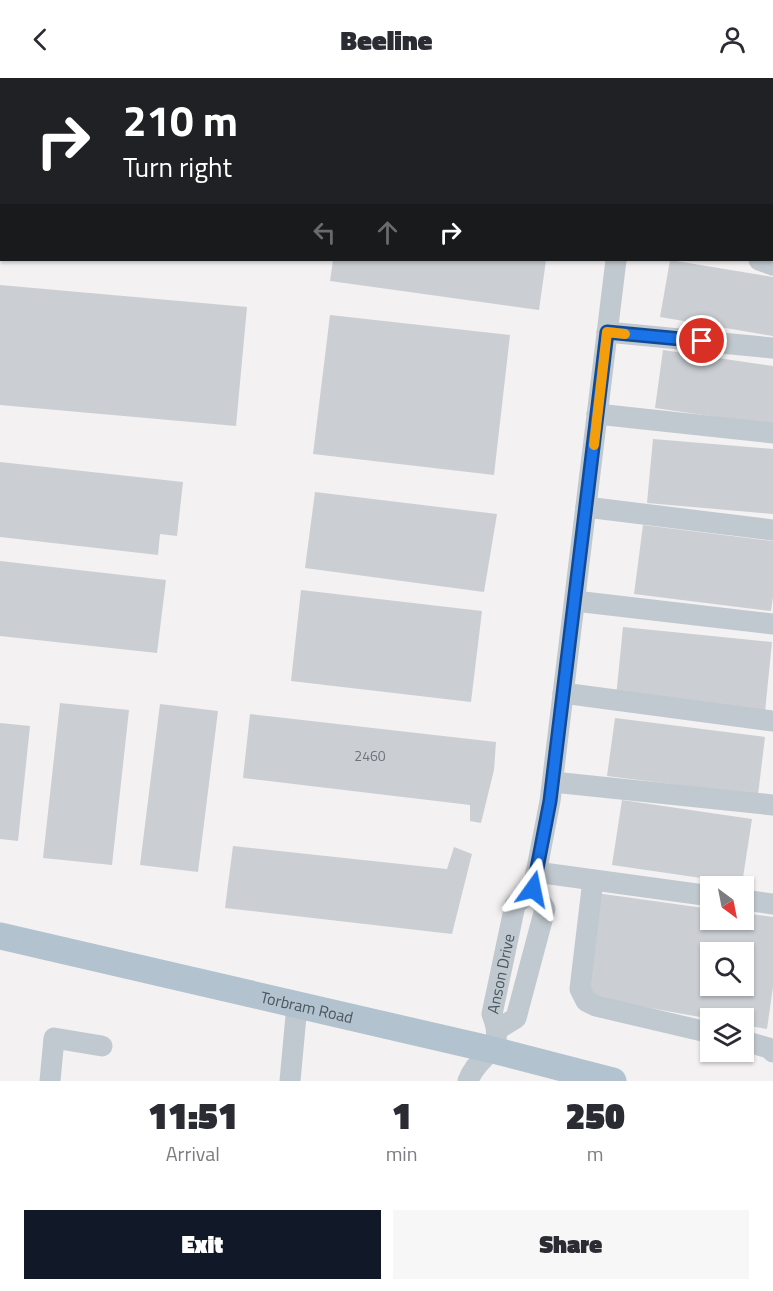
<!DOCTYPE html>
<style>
body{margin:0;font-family:"Titillium Web",sans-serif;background:#f7f7f7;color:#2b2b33;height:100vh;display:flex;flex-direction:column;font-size:22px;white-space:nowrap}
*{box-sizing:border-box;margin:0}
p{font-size:20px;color:#7c7c81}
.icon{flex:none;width:33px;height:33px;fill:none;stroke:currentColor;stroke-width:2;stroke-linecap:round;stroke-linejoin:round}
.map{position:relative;height:1003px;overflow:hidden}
.drawer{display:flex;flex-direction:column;background:#fff;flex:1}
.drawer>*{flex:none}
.banner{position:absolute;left:0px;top:0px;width:774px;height:183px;box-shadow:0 2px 4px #0004;background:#202124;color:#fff;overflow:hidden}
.needle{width:39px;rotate:148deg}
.buttons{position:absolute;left:700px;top:798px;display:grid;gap:12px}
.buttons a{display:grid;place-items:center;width:54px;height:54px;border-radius:0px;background:#fff;box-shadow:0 2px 4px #0004;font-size:30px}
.pin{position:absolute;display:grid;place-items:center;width:51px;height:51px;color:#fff;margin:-26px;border:3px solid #fff;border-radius:50%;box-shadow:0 2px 6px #0007}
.me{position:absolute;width:66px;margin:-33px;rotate:12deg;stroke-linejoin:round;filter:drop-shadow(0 0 4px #0008)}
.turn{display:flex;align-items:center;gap:21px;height:126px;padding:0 24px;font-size:27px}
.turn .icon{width:78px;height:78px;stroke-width:2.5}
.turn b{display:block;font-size:42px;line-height:51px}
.lanes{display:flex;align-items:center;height:57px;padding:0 24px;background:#0003;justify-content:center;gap:30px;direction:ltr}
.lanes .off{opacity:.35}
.eta{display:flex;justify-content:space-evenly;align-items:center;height:102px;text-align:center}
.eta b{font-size:36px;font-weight:800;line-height:42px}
.action{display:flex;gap:12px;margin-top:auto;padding:12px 24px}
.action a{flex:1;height:69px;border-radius:0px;background:#111827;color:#fff;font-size:24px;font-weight:800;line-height:69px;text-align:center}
.action a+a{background:#f7f7f7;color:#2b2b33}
header{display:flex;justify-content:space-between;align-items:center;height:78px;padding:0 24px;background:#fff;font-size:27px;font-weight:800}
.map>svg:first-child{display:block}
.building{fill:#cbcfd3;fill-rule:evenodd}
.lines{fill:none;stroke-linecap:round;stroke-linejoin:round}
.minor{stroke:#c0c9cf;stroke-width:21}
.major{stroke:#b2c2ce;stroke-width:27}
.route-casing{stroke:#114b97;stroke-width:15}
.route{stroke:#1a73e8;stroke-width:10}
.slow{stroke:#f59e0b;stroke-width:10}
.labels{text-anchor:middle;stroke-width:4.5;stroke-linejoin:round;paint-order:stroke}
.number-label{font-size:14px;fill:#6a747b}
.street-label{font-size:16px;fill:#4a565e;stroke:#fff}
</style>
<header><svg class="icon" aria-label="back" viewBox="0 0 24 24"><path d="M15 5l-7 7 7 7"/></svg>Beeline<svg class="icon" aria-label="person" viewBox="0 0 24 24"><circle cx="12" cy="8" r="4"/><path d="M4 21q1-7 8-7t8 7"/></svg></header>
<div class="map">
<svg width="773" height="1003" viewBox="0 0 773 1003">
<rect width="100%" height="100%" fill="#f3f1f1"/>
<path class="building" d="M333,182H546L539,232L330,203Z
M670,182L773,199V258L660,239Z
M0,207L247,229L236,348L0,327Z
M330,237L510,257L494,397L313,376Z
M663,272L773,288V347L655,330Z
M653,361L773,371V436L647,425Z
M0,384L183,404L177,458L160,456L158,477L0,459Z
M315,414L497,436L484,514L305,490Z
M643,447L773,463V519L771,533L634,516Z
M0,483L166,502L157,575L0,558Z
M301,512L482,533L471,624L291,603Z
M623,549L772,564L765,634L616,619Z
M60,625L129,632L112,787L43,780Z
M160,626L218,633L198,794L140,787Z
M250,636L496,664L494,692L481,745L470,743V727L243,700Z
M615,640L765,659L758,717L607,698Z
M0,645L30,648L18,763L0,761Z
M622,722L752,741L742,806L612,787Z
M233,768L447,791L454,769L472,776L452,856L225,830Z
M596,815L711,831V842H744V835L773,839V909L767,951L744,947V940L711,941L589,919ZM711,874H744V908H711Z"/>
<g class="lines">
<g class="minor">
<path d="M638,2V0"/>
<path d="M759,182L773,187"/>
<path d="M607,254L773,270"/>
<path d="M597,336L773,355"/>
<path d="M586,429L773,452"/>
<path d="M575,523L773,546"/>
<path d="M563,615L773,643"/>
<path d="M553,704L773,727"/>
<path d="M536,794L711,818"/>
<path d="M593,802L580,911L586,923L596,928L711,955"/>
<path d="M744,822L773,826"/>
<path d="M498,951L516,940L545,831L533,811"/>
<path d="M744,963L769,970L773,974"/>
<path d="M50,1003L54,960L102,968"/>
<path d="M290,1003L297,927"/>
<path id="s1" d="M468,1003C478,974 508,976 492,936L515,827L533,811L550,723L616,182"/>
</g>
<path class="major" id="s2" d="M0,858L493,972L613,1003"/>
</g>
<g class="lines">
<g class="route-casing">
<path id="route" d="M533,811L550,723L607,254L702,263"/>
</g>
<use href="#route" class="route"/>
<path class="slow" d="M594,367L607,254L625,256"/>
</g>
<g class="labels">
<g class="number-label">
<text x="370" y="683">2460</text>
</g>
<g class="street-label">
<text dy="6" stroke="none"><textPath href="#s1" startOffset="118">Anson Drive</textPath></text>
<text dy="6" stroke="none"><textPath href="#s2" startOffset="315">Torbram Road</textPath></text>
</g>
</g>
</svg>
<div class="buttons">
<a><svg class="needle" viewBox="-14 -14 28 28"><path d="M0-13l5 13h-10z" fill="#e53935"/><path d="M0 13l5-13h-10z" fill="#7c7c81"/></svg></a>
<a><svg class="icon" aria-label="search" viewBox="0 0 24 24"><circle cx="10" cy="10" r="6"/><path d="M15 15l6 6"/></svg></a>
<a><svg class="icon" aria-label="layers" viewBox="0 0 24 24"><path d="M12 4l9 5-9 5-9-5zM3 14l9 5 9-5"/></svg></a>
</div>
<div class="pin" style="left:702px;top:263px;background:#d93025"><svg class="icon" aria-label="arrive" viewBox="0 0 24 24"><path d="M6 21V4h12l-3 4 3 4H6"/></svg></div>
<svg class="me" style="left:533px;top:811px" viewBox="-20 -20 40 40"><path d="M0-17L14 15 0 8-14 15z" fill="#1a73e8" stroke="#fff" stroke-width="4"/></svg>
<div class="banner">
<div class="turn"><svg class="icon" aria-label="right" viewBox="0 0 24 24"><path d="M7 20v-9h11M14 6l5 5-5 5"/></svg><div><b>210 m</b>Turn right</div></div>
<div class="lanes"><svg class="icon off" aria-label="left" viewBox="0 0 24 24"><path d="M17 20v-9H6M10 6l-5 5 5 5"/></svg><svg class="icon off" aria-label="ahead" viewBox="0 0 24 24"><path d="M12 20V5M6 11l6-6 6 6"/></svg><svg class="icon" aria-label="right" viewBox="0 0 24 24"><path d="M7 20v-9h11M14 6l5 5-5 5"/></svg></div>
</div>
</div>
<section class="drawer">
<div class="eta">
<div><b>11:51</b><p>Arrival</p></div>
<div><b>1</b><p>min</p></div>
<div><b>250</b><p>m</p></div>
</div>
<div class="action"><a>Exit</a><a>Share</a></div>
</section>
